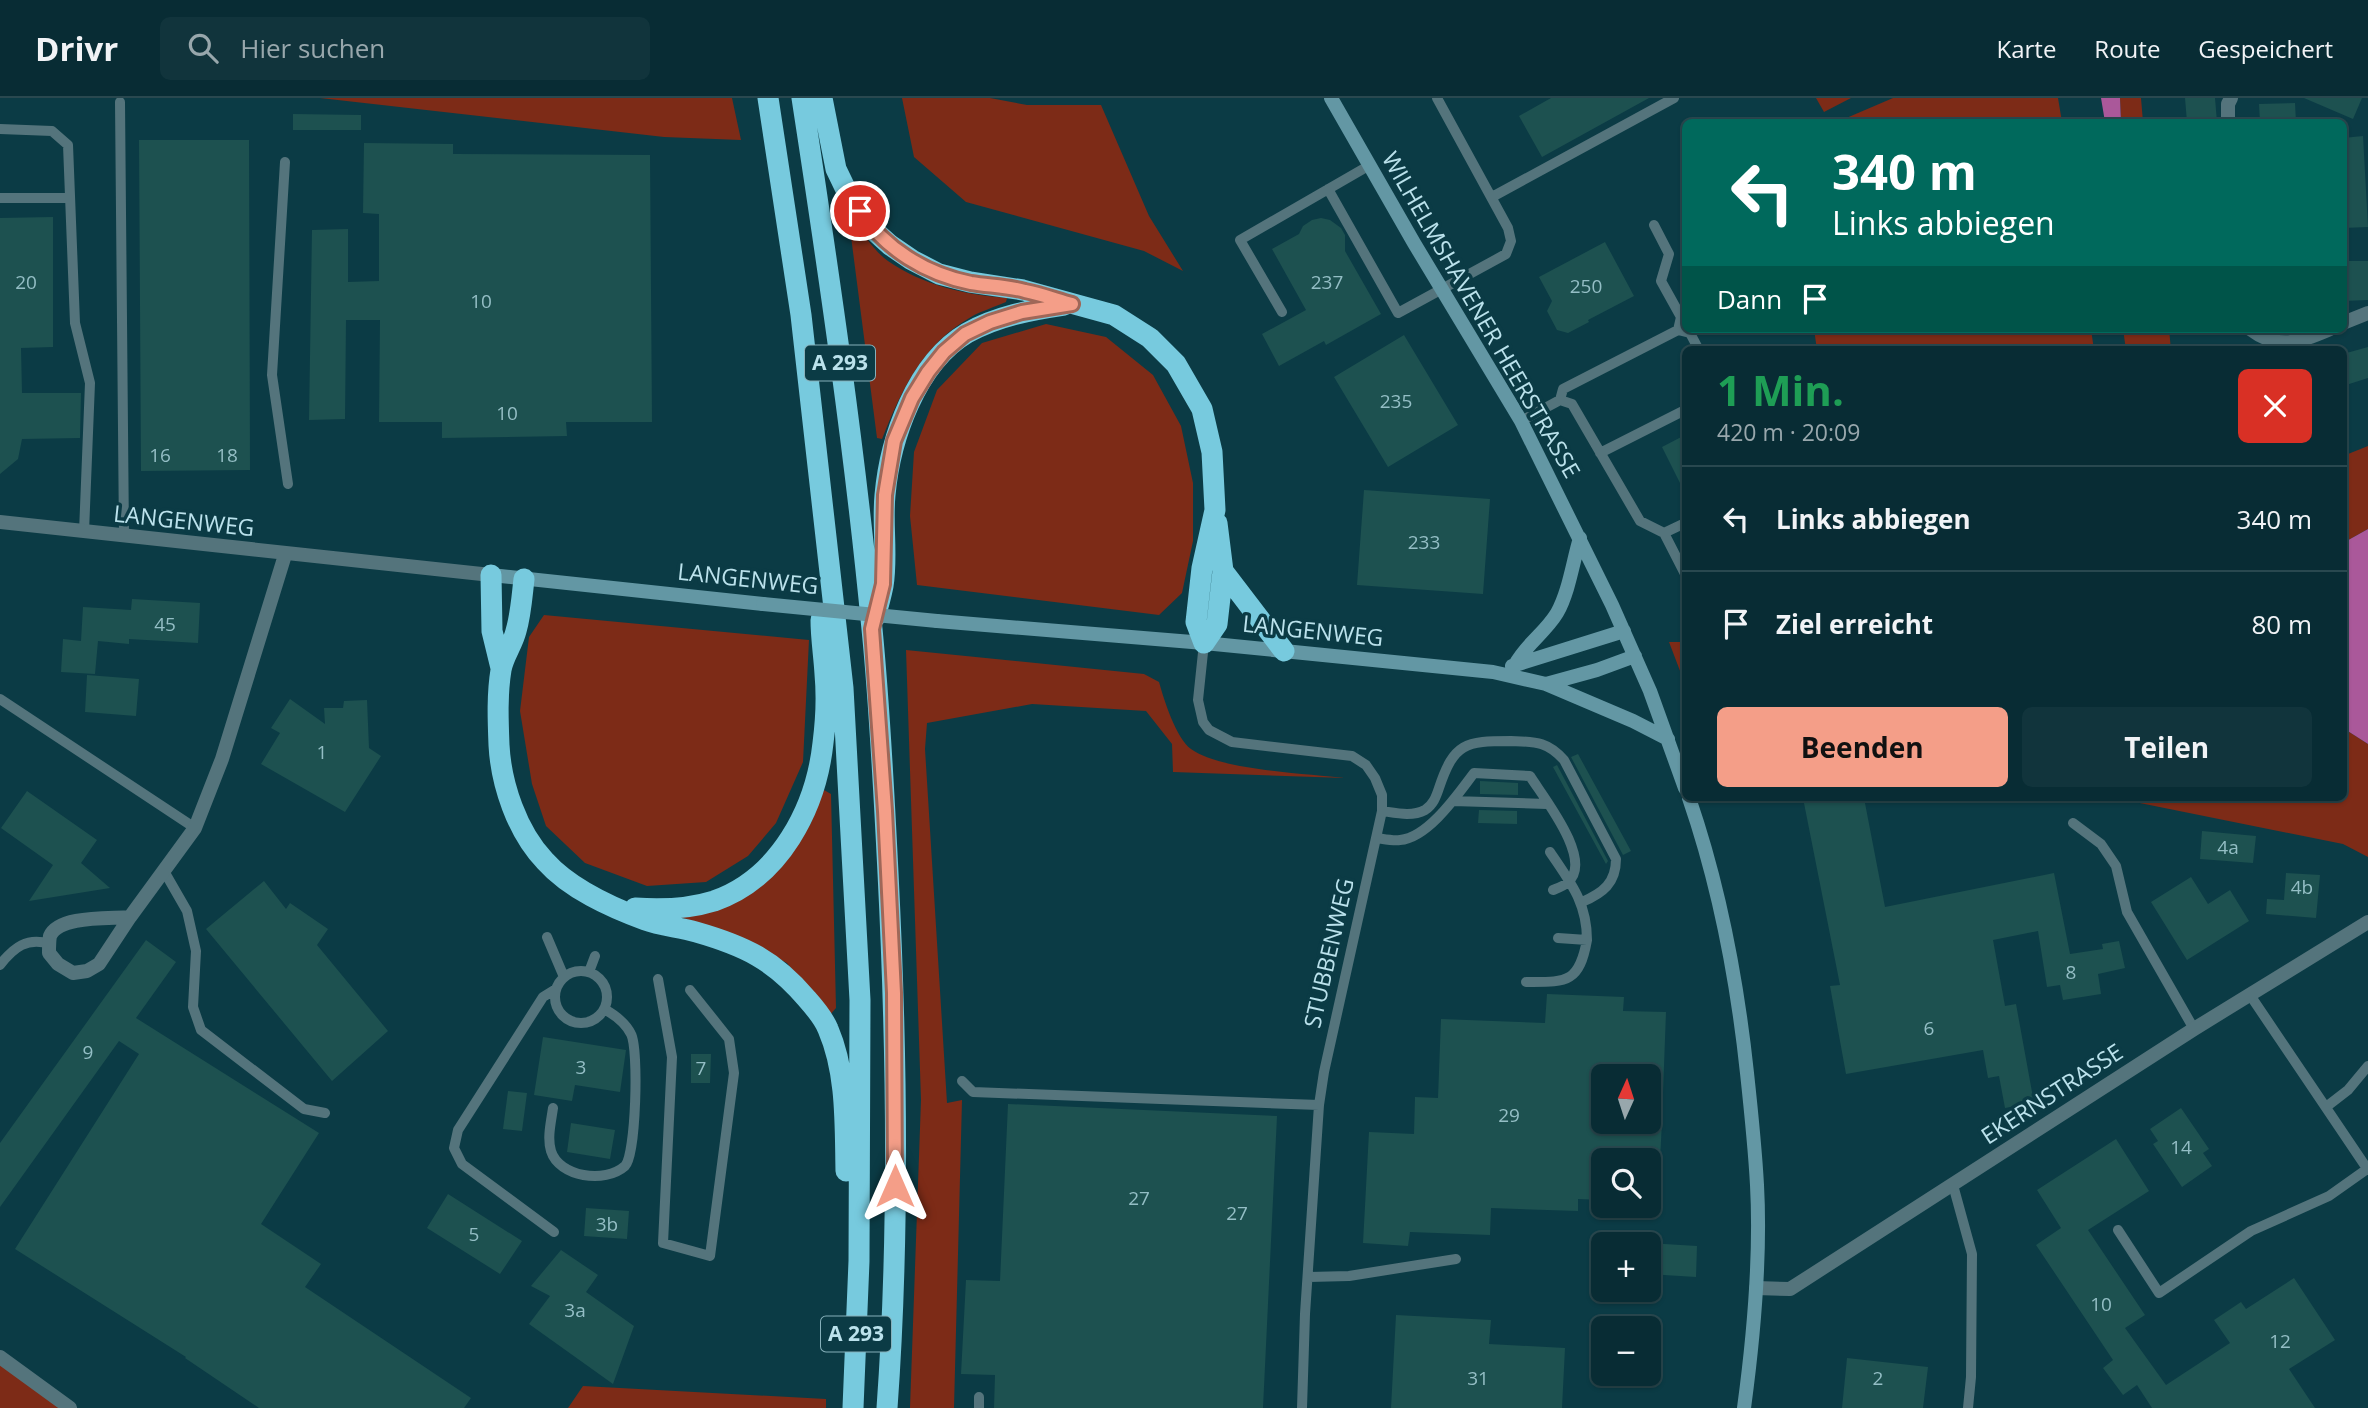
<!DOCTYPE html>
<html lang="de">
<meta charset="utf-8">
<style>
body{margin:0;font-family:"Open Sans",sans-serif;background:#11343c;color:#f1f3f6;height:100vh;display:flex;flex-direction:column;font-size:26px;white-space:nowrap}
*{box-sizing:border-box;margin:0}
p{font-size:23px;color:#98a7ac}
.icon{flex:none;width:38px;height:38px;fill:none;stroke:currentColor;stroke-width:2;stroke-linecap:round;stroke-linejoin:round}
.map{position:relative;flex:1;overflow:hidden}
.details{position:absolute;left:1682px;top:248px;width:665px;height:455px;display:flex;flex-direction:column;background:#082c34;border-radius:10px;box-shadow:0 2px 5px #0004,0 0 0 2px #29484f}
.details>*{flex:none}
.guide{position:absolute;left:1682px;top:21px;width:665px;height:214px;border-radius:10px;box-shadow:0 2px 5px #0004,0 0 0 2px #29484f;background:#00695c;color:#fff;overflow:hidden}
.needle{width:46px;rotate:3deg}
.fabs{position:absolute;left:1591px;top:966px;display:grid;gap:14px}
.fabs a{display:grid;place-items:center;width:70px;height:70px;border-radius:10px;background:#082c34;box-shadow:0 2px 5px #0004,0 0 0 2px #29484f;font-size:35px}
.pin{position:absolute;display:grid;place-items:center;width:60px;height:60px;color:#fff;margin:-30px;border:4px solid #fff;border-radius:50%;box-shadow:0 2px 7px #0007}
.me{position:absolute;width:77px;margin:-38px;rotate:0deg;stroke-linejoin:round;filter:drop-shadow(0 0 5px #0008)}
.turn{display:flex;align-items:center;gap:24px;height:147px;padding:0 35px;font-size:32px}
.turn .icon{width:91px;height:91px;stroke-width:2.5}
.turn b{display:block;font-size:49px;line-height:60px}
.then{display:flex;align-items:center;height:66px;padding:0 35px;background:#0003;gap:14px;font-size:26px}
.round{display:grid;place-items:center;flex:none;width:74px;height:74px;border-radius:10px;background:#11343c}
.overview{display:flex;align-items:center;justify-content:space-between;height:119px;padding:0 35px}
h1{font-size:42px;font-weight:700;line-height:52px;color:#1e9e55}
.button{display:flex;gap:14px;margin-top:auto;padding:14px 35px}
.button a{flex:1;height:80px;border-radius:10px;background:#f49e88;color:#111;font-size:28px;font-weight:700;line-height:80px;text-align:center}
.button a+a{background:#11343c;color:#f1f3f6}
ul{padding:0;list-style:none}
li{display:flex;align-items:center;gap:21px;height:105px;padding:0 35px;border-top:2px solid #29484f}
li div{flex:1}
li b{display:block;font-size:26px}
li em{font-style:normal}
header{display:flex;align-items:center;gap:42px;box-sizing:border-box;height:98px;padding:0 35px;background:#082c34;border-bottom:2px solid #29484f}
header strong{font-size:33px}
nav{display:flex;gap:38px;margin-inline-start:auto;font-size:24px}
.search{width:490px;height:63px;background:#11343c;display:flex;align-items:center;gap:18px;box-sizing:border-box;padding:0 24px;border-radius:10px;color:#98a7ac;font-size:26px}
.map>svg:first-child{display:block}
.green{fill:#7d2b17}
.water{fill:#aa589a}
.building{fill:#1d5150}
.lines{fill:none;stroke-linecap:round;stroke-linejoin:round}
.lane{stroke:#54747c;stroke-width:10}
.street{stroke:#54747c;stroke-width:14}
.secondary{stroke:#6397a4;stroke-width:14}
.highway{stroke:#77cade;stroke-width:21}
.secondary-bridge{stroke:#6397a4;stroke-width:14}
.route-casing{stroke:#9f6758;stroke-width:18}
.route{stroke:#f49e88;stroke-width:12}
.labels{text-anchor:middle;stroke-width:7;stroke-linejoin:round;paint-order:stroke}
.number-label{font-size:19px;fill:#94bec5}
.shield{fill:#0b3b45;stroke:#86b0ba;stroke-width:2}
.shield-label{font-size:21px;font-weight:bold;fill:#bbe2ec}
.street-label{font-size:23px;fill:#bbe2ec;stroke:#0b3b45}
</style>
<header>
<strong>Drivr</strong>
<div class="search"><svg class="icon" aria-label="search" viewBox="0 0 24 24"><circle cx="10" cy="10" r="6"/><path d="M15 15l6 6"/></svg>Hier suchen</div>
<nav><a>Karte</a><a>Route</a><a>Gespeichert</a></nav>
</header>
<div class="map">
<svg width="2368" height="1310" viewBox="0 0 2368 1310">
<rect width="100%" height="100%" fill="#0b3b45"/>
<path class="green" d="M320,0H732L741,42L664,39Z
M902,0H990L1027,7H1101L1149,118L1183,173L1144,153L966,104L914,59Z
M1816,0H1851L1824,14Z
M1893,0H2058L2062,24H1837Z
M2120,0H2141L2143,24H2121Z
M852,121C863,135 874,153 888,163C922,187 966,197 1007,200L1006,204C995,209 981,213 971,219C922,247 902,291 882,341L877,340L849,123Z
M1046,226L1106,239L1153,277L1181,328L1193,385V443L1182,495L1159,517L917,487L910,418L914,354L937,292L982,245Z
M1814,231H2091L2094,252H1817Z
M2123,231H2169L2171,252H2126Z
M2368,348V431L2343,445V358Z
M544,517L809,542L803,664L776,725L748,758L706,784L647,788L585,765L546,728L532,686L520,613L529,539Z
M1669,544H1685V586Z
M906,552L1144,576L1159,584C1164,602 1176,640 1191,651C1219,672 1308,676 1345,680L1173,674L1172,646L1146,613L1032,606L927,625L925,651L947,1005L962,1002L954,1310H910L921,1002Z
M2343,630L2368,646V759L2343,746L2115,700H2343Z
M824,692L831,696L836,910L829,918L787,865L744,843L675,817L777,770L810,727Z
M0,1259L71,1310H0Z
M583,1288L826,1301V1310H568Z"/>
<path class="water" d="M2101,0H2120L2121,24H2105Z
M2368,431V646L2343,630V445Z"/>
<path class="building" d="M1551,0H1649L1542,59L1519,18Z
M2185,0H2215L2217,24H2187Z
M2304,0H2362L2353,21Z
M2295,5L2296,24H2260L2259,6Z
M293,16L361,17V32H293Z
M2363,38L2368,129L2343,130V40Z
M139,42H249L250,372L141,373Z
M364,45L453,46V56L650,57L652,324H566L567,338L442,340V324H379L380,222H346L345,321L309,322L312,132L348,131V184L379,183V116L363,115Z
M53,119V249L21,250L22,295H81L80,340L22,341L18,361L0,376V120Z
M1321,120L1330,122L1341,130L1345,137V153L1381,216L1326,247L1324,243L1279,268L1262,236L1306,212L1272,151L1299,136L1303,128L1312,122Z
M1605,144L1634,198L1588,222L1589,224L1568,235L1557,232L1547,213L1552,203L1539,179Z
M2343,163H2368V202L2343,203Z
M1404,237L1458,327L1388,369L1334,279Z
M2368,249V280L2343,288V256Z
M1685,337V395L1662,349Z
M1364,392L1490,401L1483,496L1357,487Z
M132,501L200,505L198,545L129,541V546L98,543L95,576L61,574L63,541L81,543L83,509L131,512Z
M87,577L139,581L136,618L85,614Z
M290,601L325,626L324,610H343L344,603L367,602L369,650L381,658L345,714L261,666L280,635L271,630Z
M1578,656L1631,753L1623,757L1571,659Z
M1557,667L1608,763L1606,766L1553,669Z
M1480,683L1518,685V697L1480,696Z
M27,693L97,742L81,765L110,790L29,803L53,767L1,730Z
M1803,700H1864L1885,809L2054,775L2070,856L2103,851L2102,846L2119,843L2125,870L2098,876L2101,896L2063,902L2060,887L2047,889L2038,833L1993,842L2005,908L2016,906L2034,1005L2005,1010L1999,978L1988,980L1983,952L1846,976L1830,888L1840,887Z
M1479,712L1517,713V726L1478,725Z
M2202,733L2256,738L2253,765L2200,761Z
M2286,775L2320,777L2316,820L2266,816L2267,801L2284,802Z
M2191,779L2208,806L2230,792L2249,823L2187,862L2151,804Z
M264,783L286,811L290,805L328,831L317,847L388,933L332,983L206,831Z
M146,842L176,864L136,920L319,1035L261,1126L321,1166L305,1189L471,1300L464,1310H259L185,1260L186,1259L15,1151L139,956L119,943L0,1109V1045Z
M1547,896L1624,899L1623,913L1666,914L1662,1022L1648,1021V978H1603V1024H1662L1660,1062H1603V1102L1578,1101V1113L1491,1110L1490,1137L1410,1134L1408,1148L1363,1145L1369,1034L1414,1036L1415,999L1438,1000L1441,921L1545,925Z
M543,939L626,952L620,994L575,987L572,1003L534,997Z
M691,956H711L710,985H691Z
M508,993L527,995L522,1033L503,1031Z
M1008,1006L1277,1018L1263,1310H994L995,1277L961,1276L966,1182L1000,1183Z
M2181,1010L2209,1051L2203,1055L2212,1068L2182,1089L2153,1046L2158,1043L2150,1031Z
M571,1025L615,1032L610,1061L567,1054Z
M2116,1041L2149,1093L2088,1132L2145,1217L2125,1230L2166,1287L2230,1245L2214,1222L2241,1204L2246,1211L2294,1180L2335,1242L2289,1271L2315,1310H2152L2137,1287L2123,1297L2103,1270L2113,1262L2036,1147L2061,1130L2037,1092Z
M448,1096L522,1143L500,1176L427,1130Z
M586,1110L629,1113L627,1141L584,1138Z
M1648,1145L1697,1148L1696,1179L1648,1176Z
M561,1152L598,1177L586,1194L634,1228L613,1286L529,1226L550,1198L531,1188Z
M1396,1217L1491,1222L1489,1246L1565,1250L1562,1310H1391Z
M1847,1260L1928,1269L1923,1310H1842Z"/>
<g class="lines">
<path class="lane" d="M120,4L124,439
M0,31L52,33L68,47L75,225L90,285L84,434
M285,64L272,277L288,386
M1328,91L1398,215L1506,156L1511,143L1508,130L1437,0
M1492,99L1674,0
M0,100H70
M1282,214L1240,142L1370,67
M1678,232L1690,235L1699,252
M1560,302L1563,291L1678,232L1681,219L1661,183L1669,156L1654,127
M1521,323L1560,302L1572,306L1640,423L1664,435L1685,476
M1600,355L1685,312
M1664,435L1685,425
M1204,545L1198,602L1203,624L1209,632L1232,644L1352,658L1366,667L1375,680L1382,697V713L1324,974L1319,1007L1305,1216L1302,1310
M0,601L195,730
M1453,703L1547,706
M1382,713C1396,715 1412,719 1425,712C1433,707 1436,699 1439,690C1454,645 1465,643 1511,643C1535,644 1547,643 1564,662L1616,761C1616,785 1603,795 1582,804
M2073,725L2101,746L2116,768L2127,814L2194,931
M1377,740C1384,741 1393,743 1400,742C1428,740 1458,696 1474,675L1530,678C1543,699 1594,762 1568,784C1564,788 1558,790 1553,792
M1550,754C1570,784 1587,804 1587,842L1558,840
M164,773L187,813L196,853L193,909L201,932L304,1011L325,1015
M547,839L564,879
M0,867C14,849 27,839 50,846
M555 899a26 26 0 1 1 52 0a26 26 0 1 1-52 0Z
M589,874L595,858
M658,881L672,959L663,1145L710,1158L734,975L729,941L690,892
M1526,884C1566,884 1579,886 1587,842
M2250,897L2368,1072
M962,983L973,994L1319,1007
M2326,1009L2348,992L2368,968
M553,1010C551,1024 547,1040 551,1053C559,1079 605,1086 625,1068C636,1057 639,951 631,936C625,924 615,917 604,911
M1953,1087L1972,1156L1971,1279L1968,1310
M2118,1132L2159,1195L2251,1133L2329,1098L2367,1071
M554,1134L462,1066L454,1050L458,1032L543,899L556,891
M1309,1179L1349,1178L1456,1161
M979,1310V1299"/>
<path class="street" d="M2228,24V6L2231,0
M2343,225L2368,215
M2250,231C2279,253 2299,244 2330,231
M0,424L491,477
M130,819L99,866L87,873L73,875L58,866L49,855C49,850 49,843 50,838C59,817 111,821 130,819L195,730L222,661L285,457
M1756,1190L1790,1191L2194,931L2368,824
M0,1259L70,1310"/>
<path class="secondary" d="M1331,0L1414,145L1521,323L1612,507L1650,593L1685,690
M491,477L763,506
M937,523L1204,545L1493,574L1546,586L1633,623L1668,641
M1515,567C1525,547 1545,535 1557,515C1569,494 1573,463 1580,440
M1512,568L1624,533
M1546,586L1597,572L1635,558
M1689,700C1720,790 1737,881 1747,975C1751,1012 1755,1050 1757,1087C1761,1161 1754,1236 1744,1310"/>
<path class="highway" d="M768,0L801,217L843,590L860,902L859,1163L853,1310
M802,0C829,176 855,353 872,531C880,612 884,694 888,775C897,953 900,1132 887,1310
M822,0L836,71L849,98L870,129L890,147L912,162L939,176L970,184L1023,192L1114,217L1150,240L1176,266L1202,311L1212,354L1215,412L1202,470L1196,524L1204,545
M1223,473L1284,553
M491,477L492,533L501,570
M524,481C522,498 521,516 516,533C513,546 503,559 501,572C497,596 498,622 499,647C501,686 517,734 545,763C570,791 610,809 645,822C661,828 679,829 696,834C745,848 774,862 807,901C815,910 824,921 828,931C847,975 845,1026 846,1073
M875,519C878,509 881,498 883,488C888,458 882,427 885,397C890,341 916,265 967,235C997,218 1031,212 1064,207
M1204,545L1217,526L1223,473L1217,425
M635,810C661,812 688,811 714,803C780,780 816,710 823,645C826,622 827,598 825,576C824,558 821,540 821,522"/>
<path class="secondary-bridge" d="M763,506L937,523"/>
</g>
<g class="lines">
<g class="route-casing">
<path id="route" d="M860,113C885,151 926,176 971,185C989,188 1007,188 1025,193C1041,196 1057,202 1072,206L1022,214L990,224L965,236L944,254L928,274L912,300L894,343L885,397L883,486L872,531L885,713L894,895L895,1088"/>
</g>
<use href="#route" class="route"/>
</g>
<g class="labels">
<g class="number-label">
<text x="26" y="191">20</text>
<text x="1327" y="191">237</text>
<text x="1586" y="195">250</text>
<text x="481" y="210">10</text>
<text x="1396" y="310">235</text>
<text x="507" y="322">10</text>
<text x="160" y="364">16</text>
<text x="227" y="364">18</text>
<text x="1424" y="451">233</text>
<text x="165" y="533">45</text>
<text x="322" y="661">1</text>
<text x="2228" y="756">4a</text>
<text x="2302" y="796">4b</text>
<text x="2071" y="881">8</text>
<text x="1929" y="937">6</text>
<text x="88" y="961">9</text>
<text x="581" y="976">3</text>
<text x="701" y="977">7</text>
<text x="1509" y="1024">29</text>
<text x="2181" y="1056">14</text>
<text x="1139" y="1107">27</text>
<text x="1237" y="1122">27</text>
<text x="607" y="1133">3b</text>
<text x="474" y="1143">5</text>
<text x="2101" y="1213">10</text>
<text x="575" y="1219">3a</text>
<text x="2280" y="1250">12</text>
<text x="1478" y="1287">31</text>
<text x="1878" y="1287">2</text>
</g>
<g class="shield">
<rect x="805" y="247.5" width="70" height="35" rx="5"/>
<rect x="821" y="1218.5" width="70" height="35" rx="5"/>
</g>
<g class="shield-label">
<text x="840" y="272">A 293</text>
<text x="856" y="1243">A 293</text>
</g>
<g class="street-label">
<text transform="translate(1481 217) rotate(60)" y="8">WILHELMSHAVENER HEERSTRASSE</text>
<text transform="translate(184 423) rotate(6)" y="8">LANGENWEG</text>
<text transform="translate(748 481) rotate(6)" y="8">LANGENWEG</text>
<text transform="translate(1313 533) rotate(6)" y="8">LANGENWEG</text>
<text transform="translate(1329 855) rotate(-77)" y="8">STUBBENWEG</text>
<text transform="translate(2052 996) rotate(-33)" y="8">EKERNSTRASSE</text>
</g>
</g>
</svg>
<div class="fabs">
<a><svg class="needle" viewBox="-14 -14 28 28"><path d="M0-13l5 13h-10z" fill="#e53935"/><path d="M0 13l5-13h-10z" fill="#98a7ac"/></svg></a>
<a><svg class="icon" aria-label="search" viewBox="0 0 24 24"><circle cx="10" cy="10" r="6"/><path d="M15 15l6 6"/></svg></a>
<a>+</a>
<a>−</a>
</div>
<div class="pin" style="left:860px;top:113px;background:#d93025"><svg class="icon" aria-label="arrive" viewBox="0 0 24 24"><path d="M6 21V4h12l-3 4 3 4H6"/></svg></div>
<svg class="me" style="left:895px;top:1088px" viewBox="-20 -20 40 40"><path d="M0-17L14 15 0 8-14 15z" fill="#f49e88" stroke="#fff" stroke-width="4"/></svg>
<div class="guide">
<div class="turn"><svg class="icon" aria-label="left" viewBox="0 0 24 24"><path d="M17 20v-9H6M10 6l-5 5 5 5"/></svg><div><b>340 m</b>Links abbiegen</div></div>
<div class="then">Dann<svg class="icon" aria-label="arrive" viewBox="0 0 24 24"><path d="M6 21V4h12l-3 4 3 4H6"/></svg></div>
</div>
<section class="details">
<div class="overview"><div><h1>1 Min.</h1><p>420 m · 20:09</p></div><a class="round" style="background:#d93025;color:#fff"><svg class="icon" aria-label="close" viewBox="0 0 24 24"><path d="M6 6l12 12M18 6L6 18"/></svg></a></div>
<ul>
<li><svg class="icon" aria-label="left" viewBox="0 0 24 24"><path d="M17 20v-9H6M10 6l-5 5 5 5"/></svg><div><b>Links abbiegen</b></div><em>340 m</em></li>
<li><svg class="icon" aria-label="arrive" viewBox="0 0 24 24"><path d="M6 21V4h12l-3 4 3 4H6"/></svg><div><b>Ziel erreicht</b></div><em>80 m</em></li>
</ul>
<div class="button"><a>Beenden</a><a>Teilen</a></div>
</section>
</div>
